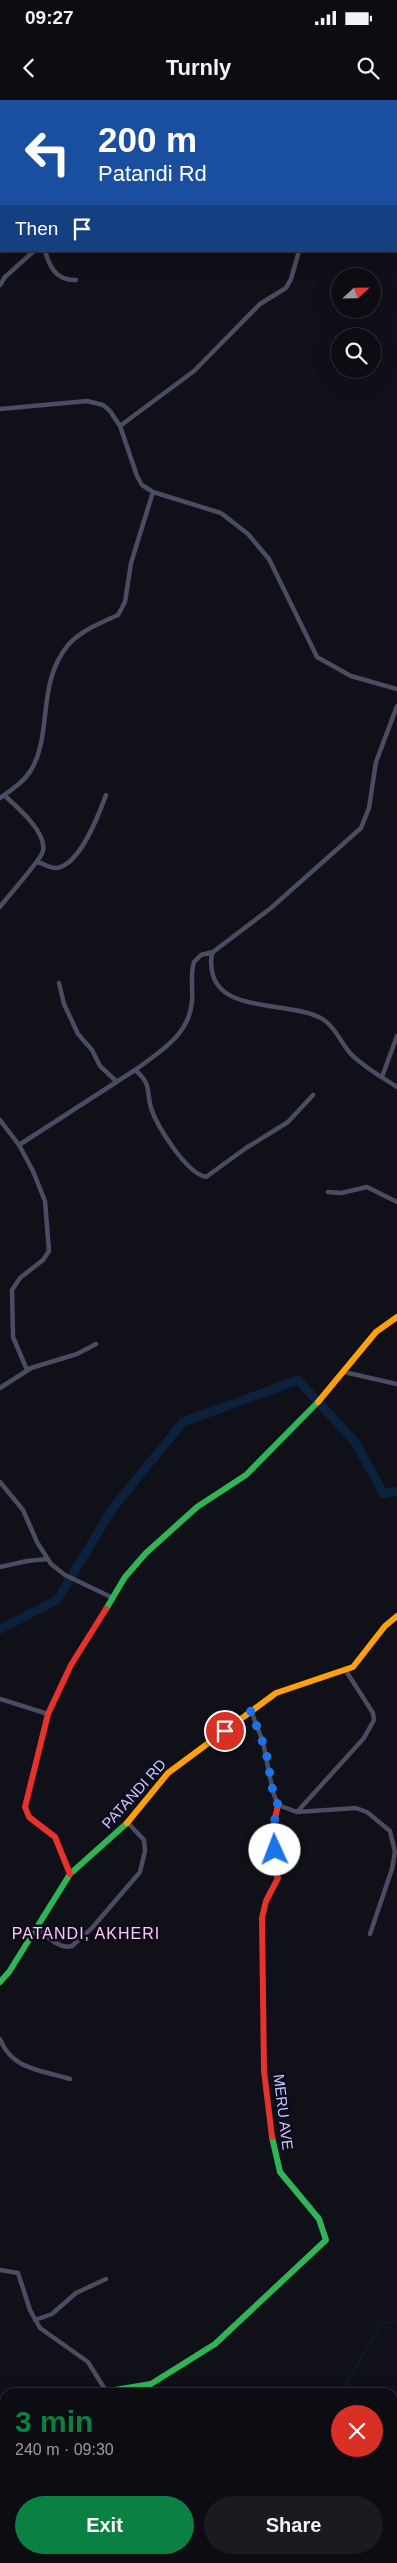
<!DOCTYPE html>
<meta charset="utf-8">
<style>
body{margin:0;font-family:Arial,sans-serif;background:#1a1a20;color:#f1f3f6;height:100vh;display:flex;flex-direction:column;font-size:19px;white-space:nowrap}
*{box-sizing:border-box;margin:0}
p{font-size:16px;color:#9a9b9f}
.icon{flex:none;width:28px;height:28px;fill:none;stroke:currentColor;stroke-width:2;stroke-linecap:round;stroke-linejoin:round}
.map{position:relative;flex:1;overflow:hidden}
.side{position:absolute;left:0px;top:2288px;width:398px;height:176px;display:flex;flex-direction:column;background:#0c0c12;border-radius:15px 15px 0 0;box-shadow:0 5px 20px #0002,0 0 0 1px #2c2c32}
.side>*{flex:none}
.guide{position:absolute;left:0px;top:0px;width:398px;height:152px;box-shadow:0 5px 20px #0002,0 0 0 1px #2c2c32;background:#1a4fa0;color:#fff;overflow:hidden}
.needle{width:32px;rotate:68deg}
.fabs{position:absolute;left:331px;top:168px;display:grid;gap:10px}
.fabs a{display:grid;place-items:center;width:50px;height:50px;border-radius:50%;background:#0c0c12;box-shadow:0 5px 20px #0002,0 0 0 1px #2c2c32;font-size:25px}
.pin{position:absolute;display:grid;place-items:center;width:42px;height:42px;color:#fff;margin:-21px;border:2px solid #fff;border-radius:50%;box-shadow:0 1px 5px #0007}
.me{position:absolute;width:55px;margin:-28px;rotate:358deg;stroke-linejoin:round;filter:drop-shadow(0 0 4px #0008)}
.turn{display:flex;align-items:center;gap:18px;height:105px;padding:0 15px;font-size:22px}
.turn .icon{width:65px;height:65px;stroke-width:2.5}
.turn b{display:block;font-size:35px;line-height:42px}
.then{display:flex;align-items:center;height:48px;padding:0 15px;background:#0003;gap:10px;font-size:19px}
.round{display:grid;place-items:center;flex:none;width:52px;height:52px;border-radius:26px;background:#1a1a20}
.overview{display:flex;align-items:center;justify-content:space-between;height:85px;padding:0 15px}
h1{font-size:30px;font-weight:700;line-height:38px;color:#0b8043}
.cta{display:flex;gap:10px;margin-top:auto;padding:10px 15px}
.cta a{flex:1;height:58px;border-radius:30px;background:#0b8043;color:#fff;font-size:20px;font-weight:700;line-height:58px;text-align:center}
.cta a+a{background:#1a1a20;color:#f1f3f6}
.status{display:flex;justify-content:space-between;align-items:center;height:35px;padding:0 25px;background:#0c0c12;direction:ltr}
.status svg{height:14px;fill:currentColor}
header{display:flex;justify-content:space-between;align-items:center;height:65px;padding:0 15px;background:#0c0c12;font-size:22px;font-weight:700}
.map>svg:first-child{display:block}
.lines{fill:none;stroke-linecap:round;stroke-linejoin:round}
.stream{stroke:#0c213b;stroke-width:1}
.river{stroke:#0c213b;stroke-width:9}
.street{stroke:#4b4b61;stroke-width:4.5}
.fast{stroke:#30b455;stroke-width:6}
.slow{stroke:#ff9f0a;stroke-width:6}
.jam{stroke:#e5322d;stroke-width:6}
.route{stroke:#1a73e8;stroke-width:9;stroke-dasharray:0 16.2}
.labels{text-anchor:middle;stroke-width:5;stroke-linejoin:round;paint-order:stroke}
.street-label{font-size:15px;fill:#cbc8fe;stroke:#0d0c1c}
.neighbourhood-label{font-size:16px;letter-spacing:1px;fill:#fecaee;stroke:#0d0c1c}
</style>
<div class="status"><b>09:27</b><svg viewBox="0 0 49 12"><path d="M0 12V9h3v3zM5 12V6h3v6zM10 12V3h3v9zM15 12V0h3v12zM26 1h20v11H26zM47 4h2v5h-2z"/></svg></div>
<header><svg class="icon" aria-label="back" viewBox="0 0 24 24"><path d="M15 5l-7 7 7 7"/></svg>Turnly<svg class="icon" aria-label="search" viewBox="0 0 24 24"><circle cx="10" cy="10" r="6"/><path d="M15 15l6 6"/></svg></header>
<div class="map">
<svg width="397" height="2463" viewBox="0 0 397 2463">
<rect width="100%" height="100%" fill="#101018"/>
<g class="lines">
<path class="stream" d="M341,2292L381,2224L397,2221
M243,2463L246,2459"/>
<path class="river" d="M0,1529L57,1500L113,1408L183,1322L298,1280L355,1342L384,1394L397,1391"/>
<path class="street" d="M119,1L120,0
M365,1L366,0
M45,151C50,168 57,181 76,180
M0,185L5,177L34,151
M0,309L87,301L103,305L110,311L120,326L137,376L142,385L153,392L221,413L248,434L269,459L317,557L351,576L397,589
M120,326L194,271L260,204L286,188L291,179L299,151
M397,606L376,662L369,708L361,728L271,808L213,852C210,858 211,864 212,871C219,915 294,900 324,920C336,928 341,943 350,953C363,967 382,977 397,987
M0,698C11,690 24,682 31,670C53,634 36,582 69,544C81,531 102,522 118,515L125,502L131,463L153,392
M38,762C44,764 50,768 56,768C80,766 99,714 106,695
M0,807C8,796 41,760 43,751C47,732 17,707 4,695
M59,883L64,904L78,934L92,950L100,966L116,981
M135,970C160,952 190,934 192,901C193,888 190,874 194,862L201,855L213,852
M382,977L397,936
M0,1020L19,1045L33,1071L45,1101L49,1151L43,1160L20,1178L12,1190L13,1237L27,1270
M19,1045L135,970C152,984 146,990 151,1008C157,1026 186,1073 206,1077L246,1048L288,1022L313,995
M328,1092L341,1093L367,1087L397,1102
M344,1272L397,1284
M0,1288L31,1268L77,1254L96,1244
M0,1382L23,1410L37,1442L51,1464L65,1475L111,1497
M0,1467L27,1461L48,1459
M0,1599L48,1614
M251,1611L263,1642L273,1692L278,1705L297,1712L356,1708L367,1712L390,1731L395,1752L392,1769L370,1834
M297,1712L364,1638L374,1620L373,1613L346,1571
M37,1828C46,1835 59,1850 72,1846L92,1828L140,1772L145,1751L144,1740L128,1723
M0,1939C12,1970 41,1970 70,1979
M0,2170L18,2173L30,2210L40,2228L88,2262L106,2291
M35,2220L52,2214L76,2193L106,2179
M392,2323L397,2319
M0,2405L5,2410
M63,2459L67,2463
M128,2459L132,2463
M73,2463L74,2459
M290,2463L295,2459"/>
<path class="fast" d="M106,1509L125,1477L146,1453L197,1407L246,1375L318,1302
M0,1882L9,1872L70,1774L127,1723
M103,2292L151,2284L215,2244L326,2140L319,2119L280,2072L272,2037"/>
<path class="slow" d="M318,1302L376,1232L397,1217
M127,1723L168,1673L276,1593L353,1567L385,1526L397,1516"/>
<path class="jam" d="M70,1774L55,1737L29,1717L25,1707L48,1614L71,1565L106,1509
M272,2037L264,1971L262,1818L266,1801L278,1778L270,1764L275,1753L272,1732L278,1705"/>
</g>
<g class="lines">
<path class="route" d="M225,1631L251,1611L266,1651L273,1692L278,1705L272,1732L275,1750"/>
</g>
<g class="labels">
<g class="street-label">
<text transform="translate(134 1694) rotate(-48)" y="5">PATANDI RD</text>
<text transform="translate(283 2012) rotate(83)" y="5">MERU AVE</text>
</g>
<g class="neighbourhood-label">
<text x="86" y="1839">PATANDI, AKHERI</text>
</g>
</g>
</svg>
<div class="fabs">
<a><svg class="needle" viewBox="-14 -14 28 28"><path d="M0-13l5 13h-10z" fill="#e53935"/><path d="M0 13l5-13h-10z" fill="#9a9b9f"/></svg></a>
<a><svg class="icon" aria-label="search" viewBox="0 0 24 24"><circle cx="10" cy="10" r="6"/><path d="M15 15l6 6"/></svg></a>
</div>
<div class="pin" style="left:225px;top:1631px;background:#d93025"><svg class="icon" aria-label="arrive" viewBox="0 0 24 24"><path d="M6 21V4h12l-3 4 3 4H6"/></svg></div>
<svg class="me" style="left:275px;top:1750px" viewBox="-20 -20 40 40"><circle r="19" fill="#fff"/><path d="M0-13L10 11 0 6-10 11z" fill="#1a73e8"/></svg>
<div class="guide">
<div class="turn"><svg class="icon" aria-label="left" viewBox="0 0 24 24"><path d="M17 20v-9H6M10 6l-5 5 5 5"/></svg><div><b>200 m</b>Patandi Rd</div></div>
<div class="then">Then<svg class="icon" aria-label="arrive" viewBox="0 0 24 24"><path d="M6 21V4h12l-3 4 3 4H6"/></svg></div>
</div>
<section class="side">
<div class="overview"><div><h1>3 min</h1><p>240 m · 09:30</p></div><a class="round" style="background:#d93025;color:#fff"><svg class="icon" aria-label="close" viewBox="0 0 24 24"><path d="M6 6l12 12M18 6L6 18"/></svg></a></div>
<div class="cta"><a>Exit</a><a>Share</a></div>
</section>
</div>
